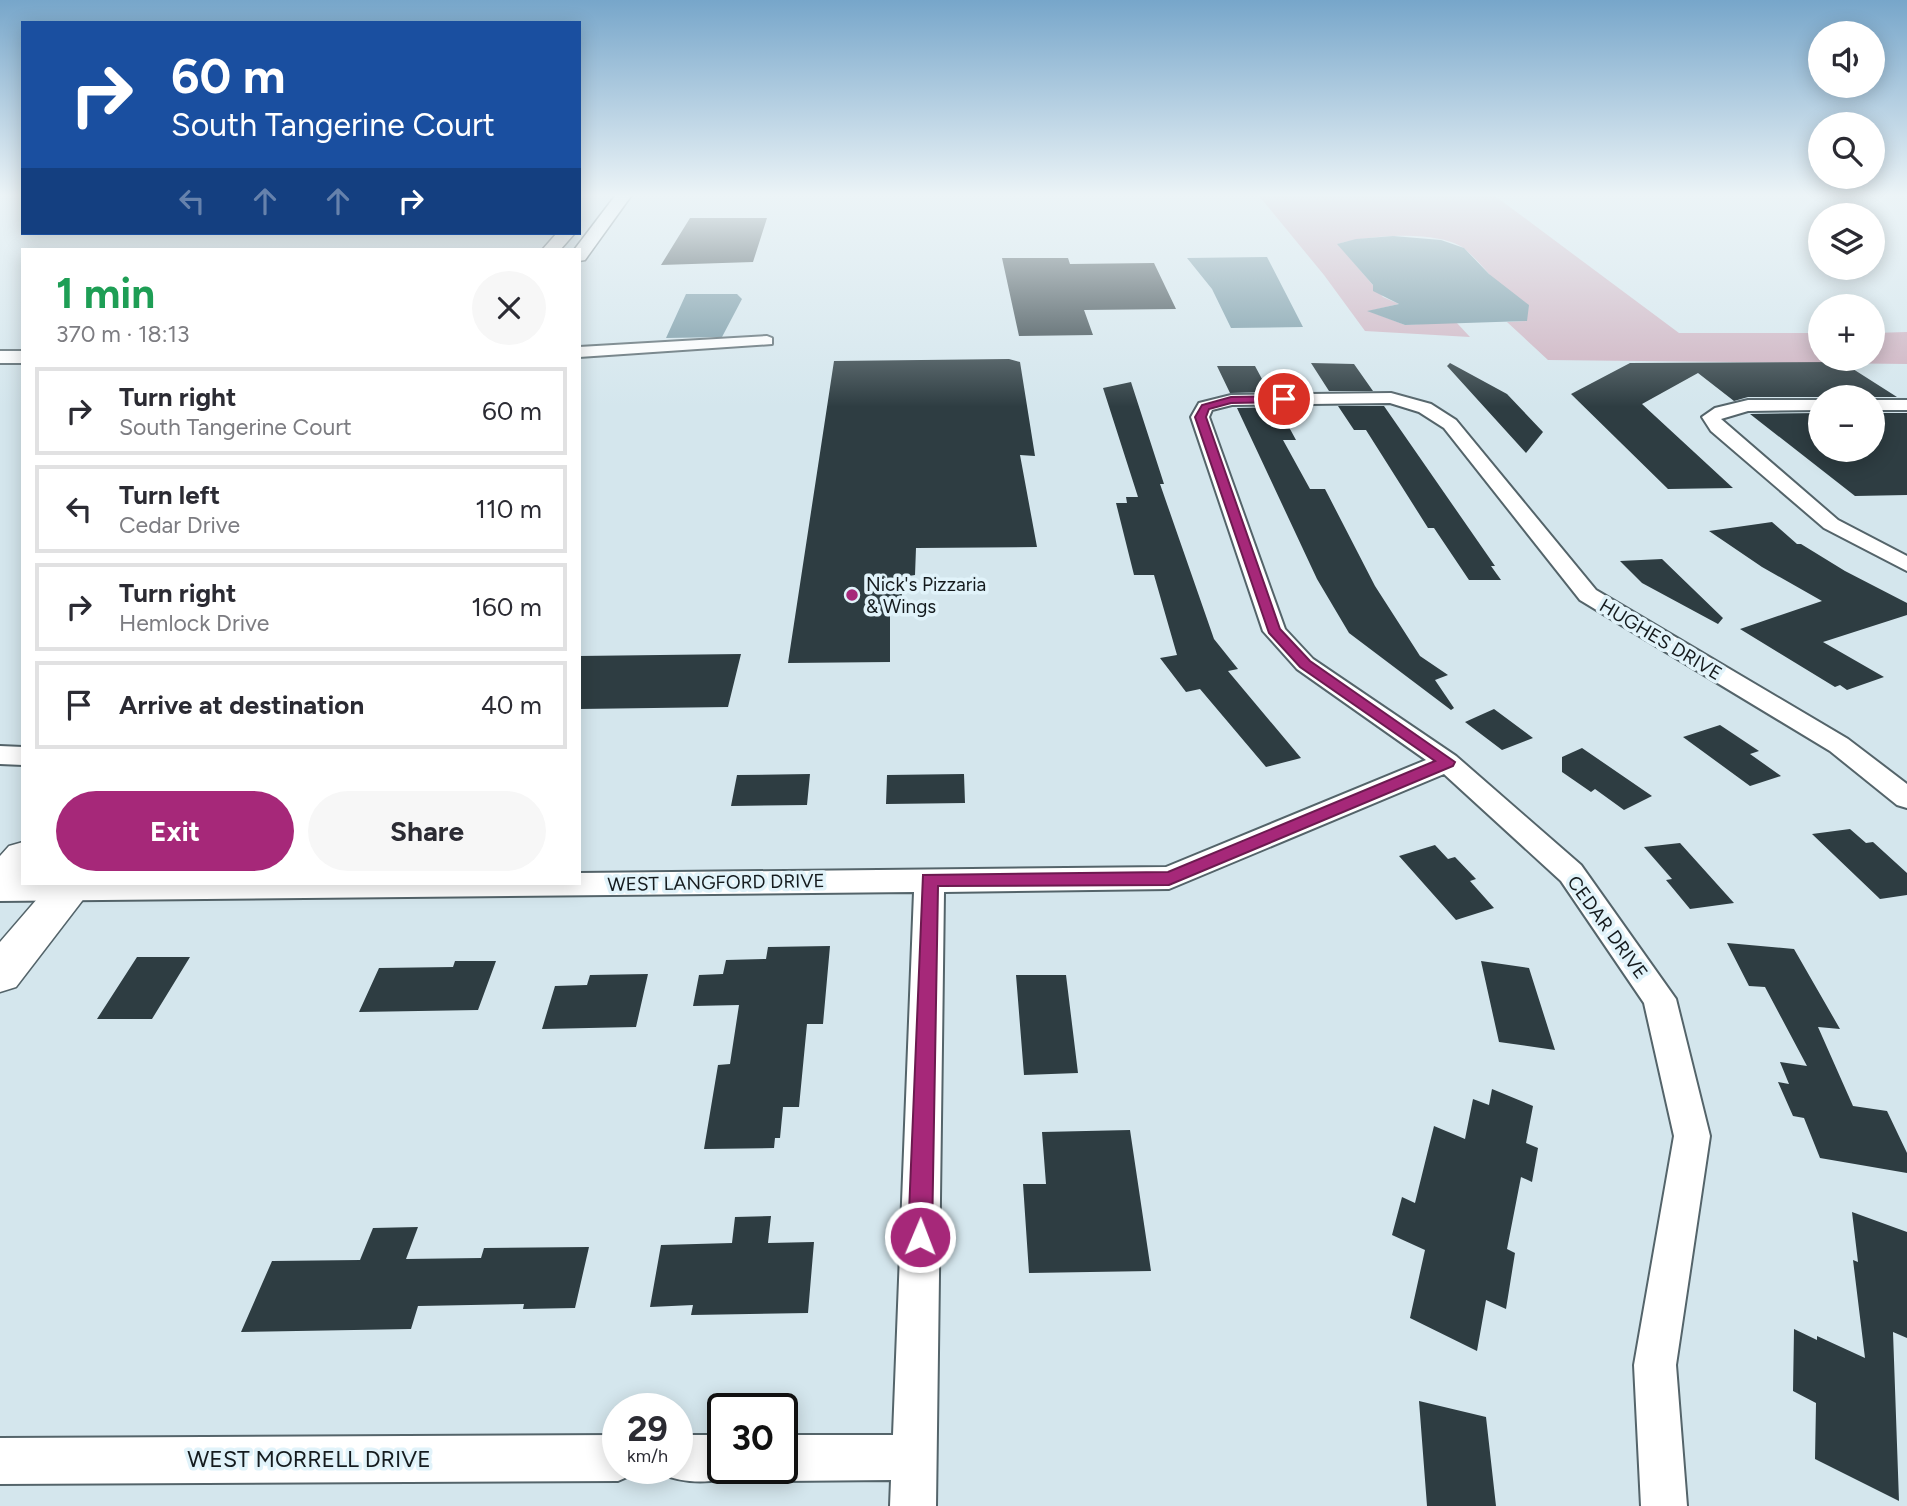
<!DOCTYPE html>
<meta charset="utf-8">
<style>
body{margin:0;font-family:Figtree,sans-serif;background:#f7f7f7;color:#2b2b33;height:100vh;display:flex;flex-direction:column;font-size:26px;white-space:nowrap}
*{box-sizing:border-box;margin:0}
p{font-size:23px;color:#7c7c81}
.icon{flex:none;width:38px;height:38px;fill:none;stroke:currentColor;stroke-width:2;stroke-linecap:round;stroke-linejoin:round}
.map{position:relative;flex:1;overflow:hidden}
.drawer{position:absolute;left:21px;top:248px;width:560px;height:637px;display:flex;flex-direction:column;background:#fff;border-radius:0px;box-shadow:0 4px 18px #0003}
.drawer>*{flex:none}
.banner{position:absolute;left:21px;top:21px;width:560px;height:214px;border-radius:0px;box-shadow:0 4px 18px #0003;background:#1a4fa0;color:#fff;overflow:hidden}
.fabs{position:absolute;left:1808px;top:21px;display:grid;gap:14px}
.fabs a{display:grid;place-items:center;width:77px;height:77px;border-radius:50%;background:#fff;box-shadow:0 4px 18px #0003;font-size:35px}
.speed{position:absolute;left:602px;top:1393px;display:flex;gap:14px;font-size:35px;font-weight:700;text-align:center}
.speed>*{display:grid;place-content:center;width:91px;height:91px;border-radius:50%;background:#fff;box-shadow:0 4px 18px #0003;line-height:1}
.speed small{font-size:18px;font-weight:400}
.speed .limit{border:4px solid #111;border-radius:10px;background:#fff;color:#111}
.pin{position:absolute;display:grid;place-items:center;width:60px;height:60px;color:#fff;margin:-30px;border:4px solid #fff;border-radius:50%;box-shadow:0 2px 7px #0007}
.me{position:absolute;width:77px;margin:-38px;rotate:1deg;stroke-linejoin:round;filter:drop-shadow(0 0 5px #0008)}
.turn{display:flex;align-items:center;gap:24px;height:147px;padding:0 35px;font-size:32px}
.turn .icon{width:91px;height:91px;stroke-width:2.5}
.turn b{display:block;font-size:49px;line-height:60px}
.lanes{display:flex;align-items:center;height:66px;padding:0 35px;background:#0003;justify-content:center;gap:35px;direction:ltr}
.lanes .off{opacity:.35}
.round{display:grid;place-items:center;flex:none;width:74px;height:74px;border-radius:37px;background:#f7f7f7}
.overview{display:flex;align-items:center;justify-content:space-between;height:119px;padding:0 35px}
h1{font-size:42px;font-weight:700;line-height:52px;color:#1e9e55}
.button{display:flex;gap:14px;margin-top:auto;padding:14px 35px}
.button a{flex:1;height:80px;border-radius:42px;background:#a62879;color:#fff;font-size:28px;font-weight:700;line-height:80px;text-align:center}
.button a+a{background:#f7f7f7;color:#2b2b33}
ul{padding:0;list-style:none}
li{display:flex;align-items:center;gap:21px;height:88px;margin:0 14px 10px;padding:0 21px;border:4px solid #e1e1e2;border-radius:0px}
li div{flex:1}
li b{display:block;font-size:26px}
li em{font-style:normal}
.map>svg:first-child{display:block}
.green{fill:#cdafbe}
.water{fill:#6d919e}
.building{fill:#2e3d42}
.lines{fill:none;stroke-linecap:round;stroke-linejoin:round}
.minor-casing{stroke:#54646a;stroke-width:4}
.tertiary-casing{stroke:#54646a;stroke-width:4}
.secondary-casing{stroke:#54646a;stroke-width:3}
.minor{fill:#fff;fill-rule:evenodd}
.tertiary{fill:#fff;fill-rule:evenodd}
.secondary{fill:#fff;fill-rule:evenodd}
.route{fill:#a62879;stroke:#6c1a4f;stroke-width:2}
.poi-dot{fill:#a62879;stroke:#e1f3fa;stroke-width:2.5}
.labels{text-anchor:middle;stroke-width:7;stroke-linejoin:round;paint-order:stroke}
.poi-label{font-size:19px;fill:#151b1e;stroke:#e1f3fa;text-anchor:start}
.street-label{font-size:19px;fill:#151b1e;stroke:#e1f3fa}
.near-street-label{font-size:23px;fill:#151b1e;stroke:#e1f3fa}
</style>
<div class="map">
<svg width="1907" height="1506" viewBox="0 0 1907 1506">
<rect width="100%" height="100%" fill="#d4e6ed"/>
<path class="green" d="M1259,196H1495L1679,333H1820V359H1872L1873,333L1907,332V364L1548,360L1507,322L1527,321C1507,298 1489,270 1466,250C1442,229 1366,235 1338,244L1383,297L1399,304L1369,311L1405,325L1456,322L1470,337L1365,331L1324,275Z"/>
<path class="water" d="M1393,236L1441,240L1464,248L1489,274L1529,305L1527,321L1405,325L1367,311L1399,304L1373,291V285L1337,244L1356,239Z
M1267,257L1303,327L1231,328L1212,289L1187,258Z
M686,294H737L742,299L722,337L666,338Z"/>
<path class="building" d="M690,218H767L753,262L661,265Z
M1002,258H1068L1070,264L1154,263L1176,309L1084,310L1093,335L1019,336Z
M1009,359L1020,362L1035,456L1020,455L1037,547L916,548L915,575L902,577V608H890V662L788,663L834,361Z
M1842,362L1897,397H1748L1734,401L1698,373L1642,404L1733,488L1668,489L1571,394L1630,363Z
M1311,363L1354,364L1373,391H1329Z
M1450,363L1507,394L1543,432L1526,453L1447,366Z
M1217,366H1255L1269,392L1230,393Z
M1131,382L1164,484H1160L1214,639L1238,669L1228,671L1301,758L1266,767L1200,689L1186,692L1160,658L1177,655L1154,575H1134L1116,503H1127L1126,497H1138L1103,388Z
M1338,406H1384L1495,566H1491L1501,580H1469L1434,528H1428L1366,430H1354Z
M1278,407L1296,440H1283L1310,489H1325L1375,586L1420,656L1448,675L1435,680L1454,708L1451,710L1349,633L1317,579L1237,408Z
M1820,413V450H1872V413H1907V495L1855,496L1750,414Z
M1772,522L1797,544H1801L1845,571L1907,603V615L1823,642L1884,677L1847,690L1840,685L1835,687L1740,629L1822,601L1762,567L1709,531Z
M1662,559L1723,618L1718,624L1642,583L1620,561Z
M741,654L728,707L579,709V656Z
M1494,709L1533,738L1502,750L1465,722Z
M1720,725L1759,751L1750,754L1781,776L1750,786L1683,737Z
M1582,748L1652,796L1624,810L1595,789L1591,792L1562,772V757Z
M810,774L807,805L731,806L737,775Z
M964,774L965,803L886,804L887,775Z
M1850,829L1866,843L1873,842L1907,873V895L1880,899L1812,834Z
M1680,843L1734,903L1690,909L1666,880L1672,879L1644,847Z
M1435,845L1448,859L1455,857L1476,879L1470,881L1494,908L1456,920L1399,856Z
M1727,943L1794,949L1840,1029L1818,1027L1853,1106L1887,1111L1907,1153V1173L1820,1158L1804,1118L1793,1116L1778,1082L1789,1084L1780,1062L1807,1066L1765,987L1749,986Z
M830,946L823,1024H807L799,1107H783L780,1138H775L774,1148L704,1149L718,1065L730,1064L739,1005L693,1006L699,975L723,974L726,960L766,959L768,947Z
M137,957H190L152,1019H97Z
M455,961H496L478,1010L359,1012L379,968L453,967Z
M1481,961L1529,968L1555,1050L1499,1042Z
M648,974L636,1027L542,1029L555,986L587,985L590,975Z
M1016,975H1066L1078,1073L1024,1075Z
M1492,1089L1533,1106L1526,1143L1538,1148L1532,1182L1521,1177L1507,1249L1515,1253L1506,1309L1486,1300L1477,1351L1410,1318L1425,1250L1392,1235L1402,1197L1415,1203L1434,1126L1465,1139L1473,1099L1489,1105Z
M1130,1130L1151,1271L1029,1273L1023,1184H1046L1042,1132Z
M1852,1212L1907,1232V1338L1893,1332L1899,1501L1815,1459L1816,1403L1793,1391L1794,1329L1817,1340V1336L1865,1358L1853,1260L1858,1262Z
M771,1216L768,1243L814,1242L808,1313L691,1315L693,1305L650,1307L661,1245L732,1243L735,1217Z
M418,1227L406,1259L481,1258L484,1248L589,1247L575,1308L523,1309L524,1304L418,1306L411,1329L241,1332L272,1261L360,1260L373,1228Z
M1419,1401L1486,1417L1496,1506H1427Z"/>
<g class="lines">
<g class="minor-casing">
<path id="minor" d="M767,336L772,338V344L579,357V347Z
M1391,393L1431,404L1456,420L1596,590L1848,739L1907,784V808L1897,805L1830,751L1580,600L1444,428L1419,412L1390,403L1232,405L1212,410L1209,417L1285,629L1313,659L1456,756L1581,865L1676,999L1710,1136L1676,1365L1687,1506H1641L1634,1365L1674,1136L1644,1003L1561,881L1444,774L1169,889L944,892L936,1506H890L891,1480L782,1481L766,1474L764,1468H782V1435H893L914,892L0,901V879L23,878V884H579V873L1166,867L1426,760L1297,669L1263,631L1191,417L1199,403L1231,395Z
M1748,400H1820V410L1748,411L1721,419L1838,520L1907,556V571L1824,528L1711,431L1702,417L1715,408Z
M1872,400H1907V410H1872Z
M0,746L23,747V765L0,764Z
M618,1435V1468H636L634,1474L618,1481L0,1484V1438Z
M677,1435H723V1468H741L739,1474C715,1484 685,1484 661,1474L659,1468H677Z"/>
</g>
<g class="tertiary-casing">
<path id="tertiary" d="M0,351H23V363H0Z"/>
</g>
<g class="secondary-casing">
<path id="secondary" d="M615,196H631L585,260L579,261V250H574Z
M557,233H575L560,250H542Z
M23,842L24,884L15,894L0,899V856L9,846Z
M50,884H95L16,987L0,992V942Z"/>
</g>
<use href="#minor" class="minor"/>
<use href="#tertiary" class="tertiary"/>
<use href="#secondary" class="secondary"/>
</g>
<linearGradient id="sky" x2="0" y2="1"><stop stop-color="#77a6ca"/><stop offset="0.48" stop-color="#ecf4f7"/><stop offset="1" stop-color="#ecf4f7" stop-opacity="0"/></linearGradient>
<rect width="1907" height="407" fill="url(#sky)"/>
<path class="route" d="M1231,397L1284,396L1289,399L1284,402L1231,403L1209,409L1206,417L1280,629L1310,661L1455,762L1453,766L1169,885L938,886L932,1237L929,1246L920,1249L912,1246L908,1237L923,875L1168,872L1435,761L1300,667L1269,633L1195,417L1202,405Z"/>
<circle class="poi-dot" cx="852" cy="595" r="7"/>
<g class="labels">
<g class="poi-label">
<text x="866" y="591">Nick's Pizzaria<tspan x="866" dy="22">&amp; Wings</tspan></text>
</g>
<g class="street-label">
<text transform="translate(1661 639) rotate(31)" y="7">HUGHES DRIVE</text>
<text transform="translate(716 882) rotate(-1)" y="7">WEST LANGFORD DRIVE</text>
<text transform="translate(1608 927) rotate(54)" y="7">CEDAR DRIVE</text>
</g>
<g class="near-street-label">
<text x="309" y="1467">WEST MORRELL DRIVE</text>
</g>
</g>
</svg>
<div class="fabs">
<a><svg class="icon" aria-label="sound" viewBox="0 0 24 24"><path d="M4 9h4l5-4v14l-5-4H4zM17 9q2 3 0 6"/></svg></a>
<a><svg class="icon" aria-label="search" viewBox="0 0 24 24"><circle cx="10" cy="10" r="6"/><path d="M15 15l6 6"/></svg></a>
<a><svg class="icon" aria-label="layers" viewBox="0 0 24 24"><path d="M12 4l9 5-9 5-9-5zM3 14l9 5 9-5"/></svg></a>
<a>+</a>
<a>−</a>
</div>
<div class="speed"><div>29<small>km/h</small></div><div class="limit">30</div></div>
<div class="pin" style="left:1284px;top:399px;background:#d93025"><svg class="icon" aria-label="arrive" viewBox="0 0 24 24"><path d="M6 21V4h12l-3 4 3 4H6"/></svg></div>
<svg class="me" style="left:920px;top:1237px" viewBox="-20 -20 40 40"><circle r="17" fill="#a62879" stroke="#fff" stroke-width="3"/><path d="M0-11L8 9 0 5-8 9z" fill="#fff"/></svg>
<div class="banner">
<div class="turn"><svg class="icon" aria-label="right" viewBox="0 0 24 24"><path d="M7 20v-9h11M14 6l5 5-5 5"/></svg><div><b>60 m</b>South Tangerine Court</div></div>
<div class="lanes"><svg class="icon off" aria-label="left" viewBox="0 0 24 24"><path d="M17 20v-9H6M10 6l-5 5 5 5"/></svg><svg class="icon off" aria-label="ahead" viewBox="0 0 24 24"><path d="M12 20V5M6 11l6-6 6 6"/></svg><svg class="icon off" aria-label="ahead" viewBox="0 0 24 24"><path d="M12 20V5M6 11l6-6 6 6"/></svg><svg class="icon" aria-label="right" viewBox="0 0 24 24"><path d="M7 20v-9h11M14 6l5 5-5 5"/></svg></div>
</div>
<section class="drawer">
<div class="overview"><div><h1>1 min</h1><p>370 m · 18:13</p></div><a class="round"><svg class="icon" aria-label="close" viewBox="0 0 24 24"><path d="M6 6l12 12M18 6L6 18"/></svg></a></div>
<ul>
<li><svg class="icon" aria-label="right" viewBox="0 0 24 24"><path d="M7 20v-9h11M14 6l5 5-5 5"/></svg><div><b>Turn right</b><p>South Tangerine Court</p></div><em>60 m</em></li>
<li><svg class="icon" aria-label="left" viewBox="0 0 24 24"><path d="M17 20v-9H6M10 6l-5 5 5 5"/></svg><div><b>Turn left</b><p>Cedar Drive</p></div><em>110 m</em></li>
<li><svg class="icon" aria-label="right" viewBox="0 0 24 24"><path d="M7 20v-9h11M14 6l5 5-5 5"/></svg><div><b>Turn right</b><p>Hemlock Drive</p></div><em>160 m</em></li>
<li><svg class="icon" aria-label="arrive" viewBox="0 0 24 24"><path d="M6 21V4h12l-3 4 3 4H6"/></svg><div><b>Arrive at destination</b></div><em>40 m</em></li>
</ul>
<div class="button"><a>Exit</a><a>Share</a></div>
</section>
</div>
